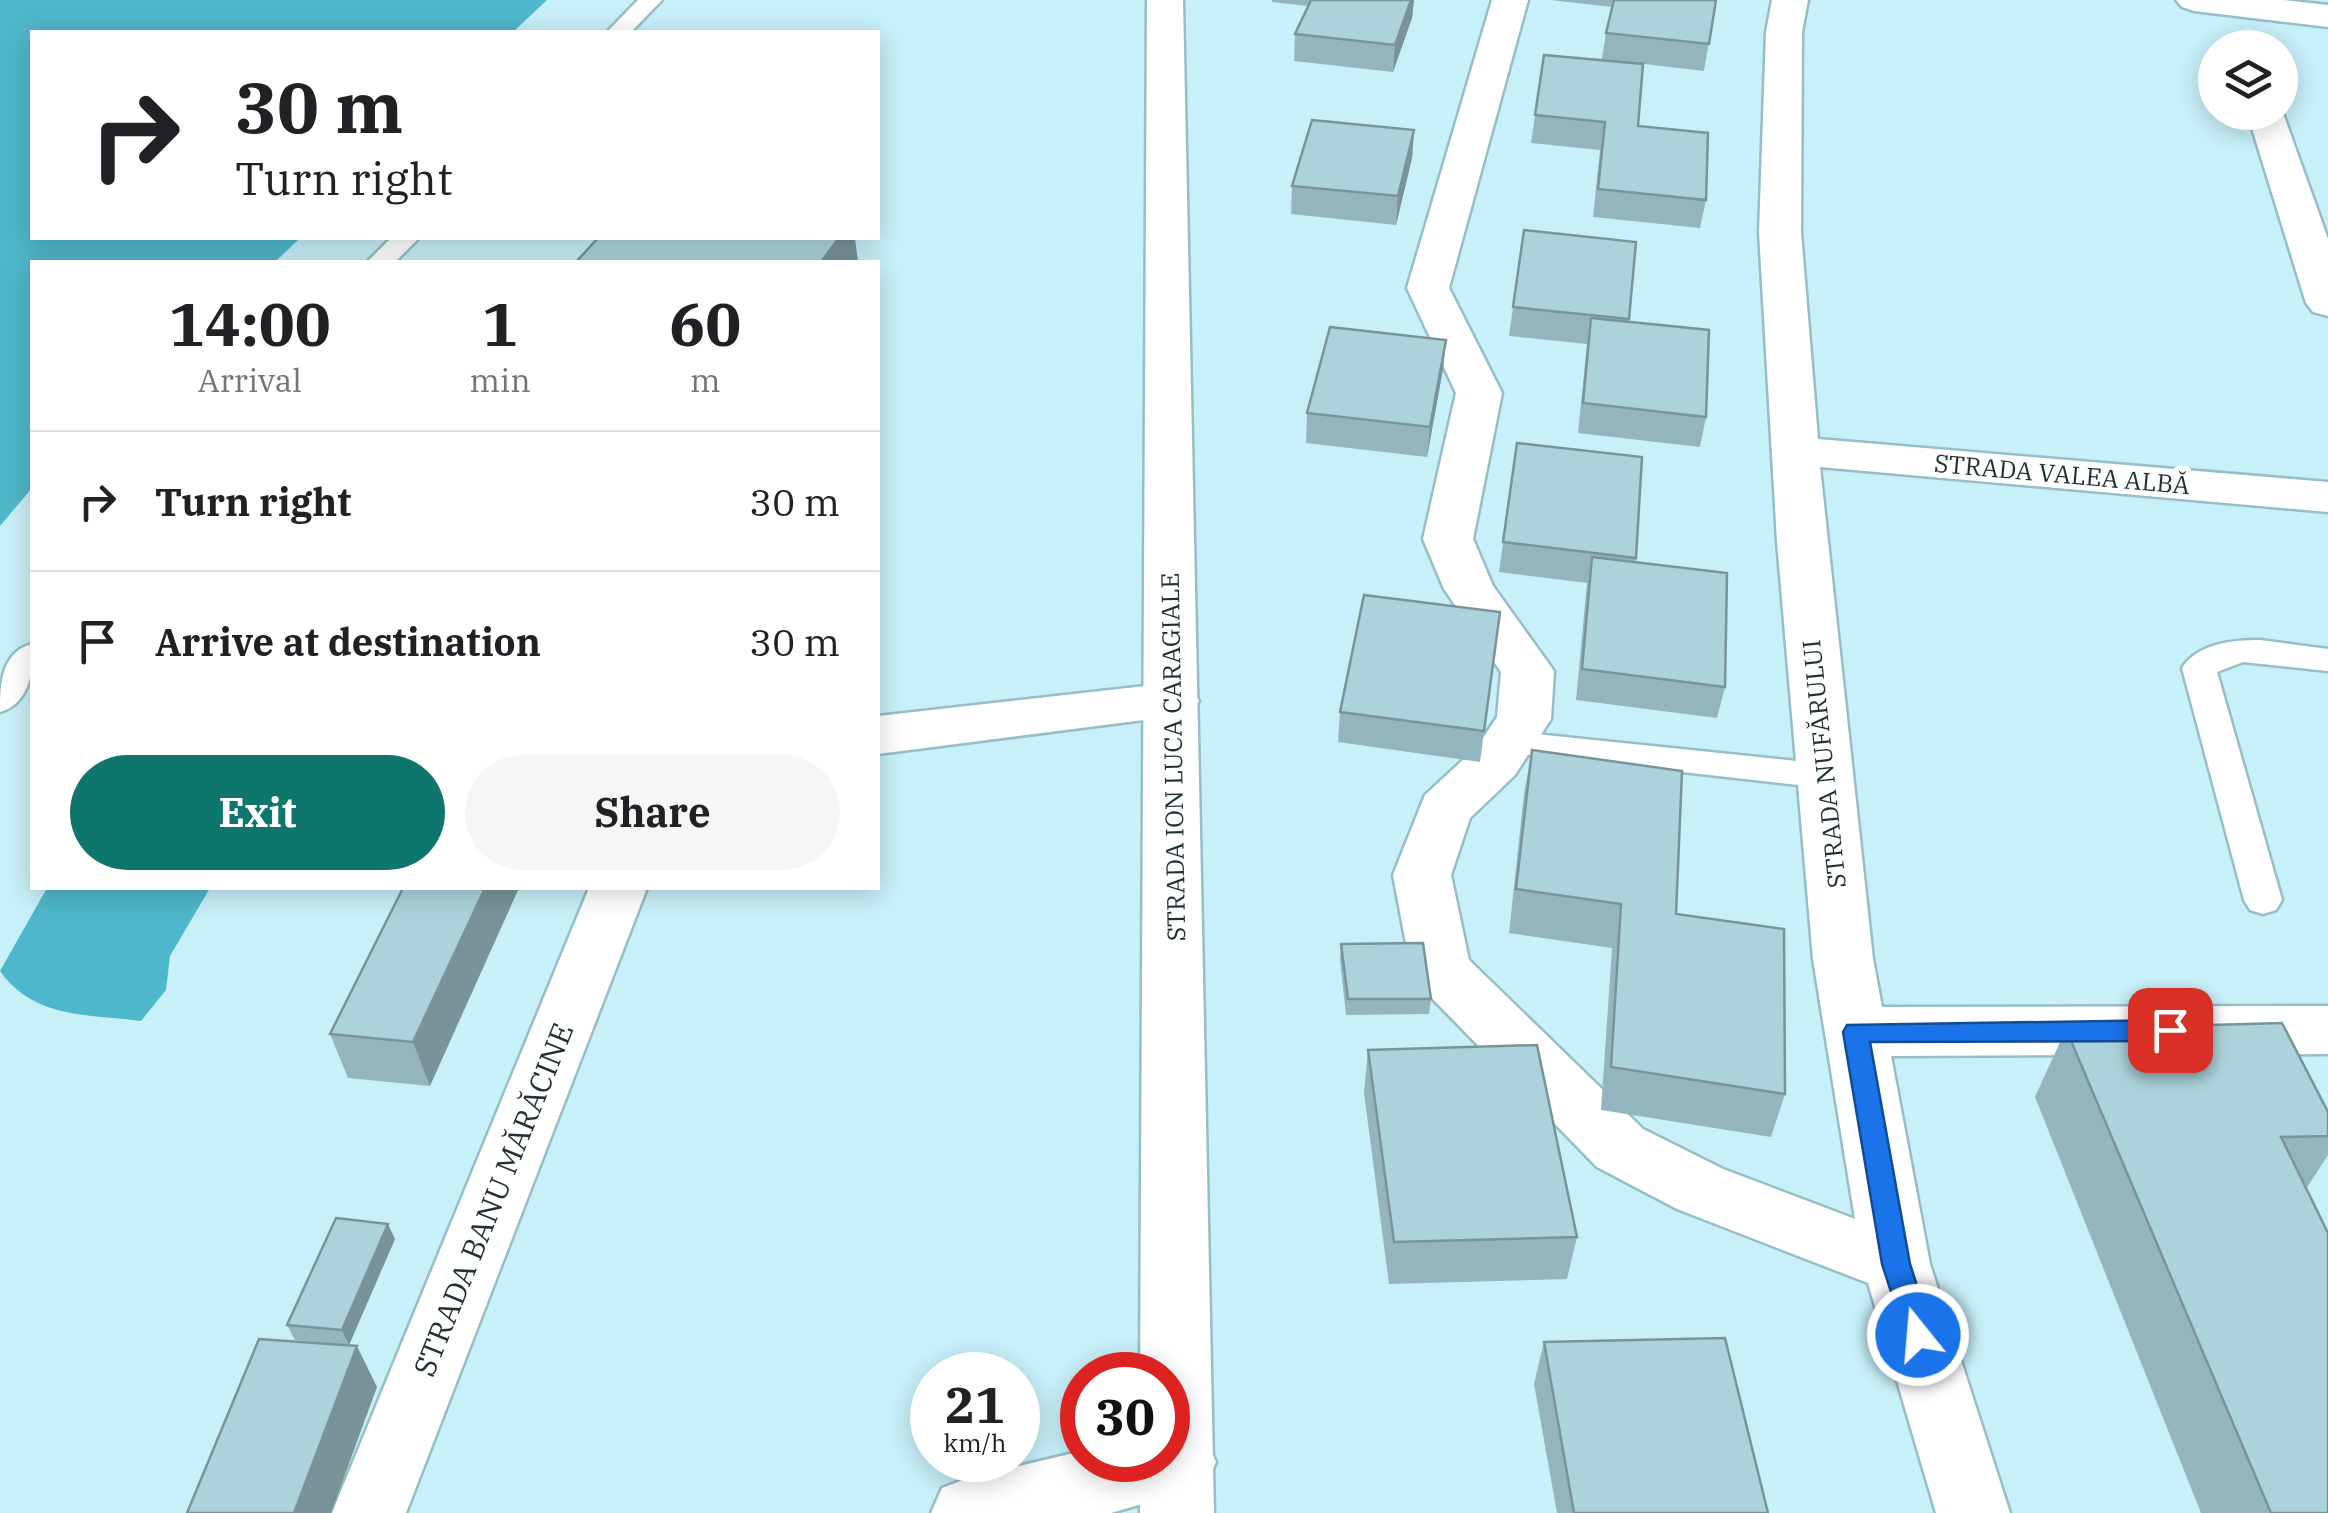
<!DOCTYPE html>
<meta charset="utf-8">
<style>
body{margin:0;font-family:"IBM Plex Serif",serif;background:#f6f6f6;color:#202124;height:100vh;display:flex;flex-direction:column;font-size:38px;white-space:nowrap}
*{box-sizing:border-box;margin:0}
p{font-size:32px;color:#757577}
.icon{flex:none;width:55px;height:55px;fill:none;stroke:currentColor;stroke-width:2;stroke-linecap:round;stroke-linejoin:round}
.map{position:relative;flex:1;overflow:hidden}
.side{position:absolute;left:30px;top:260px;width:850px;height:630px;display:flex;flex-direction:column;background:#fff;border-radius:0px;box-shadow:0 5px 25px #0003}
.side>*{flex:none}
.guide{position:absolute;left:30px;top:30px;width:850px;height:210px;border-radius:0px;box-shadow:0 5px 25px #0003;background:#fff;color:#202124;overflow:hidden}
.fabs{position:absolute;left:2198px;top:30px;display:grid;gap:20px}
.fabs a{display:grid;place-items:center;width:100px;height:100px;border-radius:50%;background:#fff;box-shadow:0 5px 25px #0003;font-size:50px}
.speed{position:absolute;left:910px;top:1352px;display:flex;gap:20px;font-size:50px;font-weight:700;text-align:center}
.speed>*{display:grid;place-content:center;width:130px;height:130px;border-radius:50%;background:#fff;box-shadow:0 5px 25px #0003;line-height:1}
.speed small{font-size:25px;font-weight:400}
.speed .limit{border:15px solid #d22;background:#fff;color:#111}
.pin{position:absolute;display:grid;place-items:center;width:85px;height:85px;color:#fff;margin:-42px;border-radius:20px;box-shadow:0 5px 15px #0006}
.me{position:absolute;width:110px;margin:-55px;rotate:343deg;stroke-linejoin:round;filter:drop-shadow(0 0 8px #0008)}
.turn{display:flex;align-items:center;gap:35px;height:210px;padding:0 40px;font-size:45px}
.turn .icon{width:130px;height:130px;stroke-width:2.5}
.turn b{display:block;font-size:70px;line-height:85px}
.eta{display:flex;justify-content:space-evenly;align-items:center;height:170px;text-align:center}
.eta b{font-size:60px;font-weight:800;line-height:70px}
.primary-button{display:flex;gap:20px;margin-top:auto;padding:20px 40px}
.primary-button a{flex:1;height:115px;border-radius:60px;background:#0f766e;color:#fff;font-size:40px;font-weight:800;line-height:115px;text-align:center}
.primary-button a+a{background:#f6f6f6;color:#202124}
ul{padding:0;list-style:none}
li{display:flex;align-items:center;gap:30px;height:140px;padding:0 40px;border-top:2px solid #e0e0e0}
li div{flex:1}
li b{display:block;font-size:38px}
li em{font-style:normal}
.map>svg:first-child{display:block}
.water{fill:#4fb7cb}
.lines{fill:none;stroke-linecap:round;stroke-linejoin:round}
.service-casing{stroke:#96bec6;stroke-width:5}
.minor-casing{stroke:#96bec6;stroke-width:5}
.secondary-casing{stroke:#96bec6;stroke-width:5}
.service{fill:#fff;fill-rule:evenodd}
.minor{fill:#fff;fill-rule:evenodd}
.secondary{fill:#fff;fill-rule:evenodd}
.wall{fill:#94b5bd}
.shaded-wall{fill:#78949a}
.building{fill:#acd3dc;stroke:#78949a;stroke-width:2.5}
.route{fill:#1a73e8;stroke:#114b97;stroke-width:2.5}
.labels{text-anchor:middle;stroke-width:10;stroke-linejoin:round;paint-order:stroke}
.street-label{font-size:25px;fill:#1f2f32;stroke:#fff}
.near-street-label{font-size:30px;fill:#1f2f32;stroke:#fff}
</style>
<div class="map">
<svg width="2328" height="1513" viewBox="0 0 2328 1513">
<rect width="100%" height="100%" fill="#c8f0f9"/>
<path class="water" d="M0,0H547L513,32H32V238L298,240L275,262H32V488L0,526Z
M47,888H210L170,956L166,990L141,1021C87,1014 34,1019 0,971Z"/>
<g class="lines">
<g class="service-casing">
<path id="service" d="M638,0H662L631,32H607Z
M391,238H419L395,262H367Z
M2260,640L2328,649V671L2243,662L2217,672L2282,900L2276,910L2263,914L2250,910L2244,900L2182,668C2198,643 2233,640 2260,640Z
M32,644C34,670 30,703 0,712C0,685 1,652 32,644Z
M1508,731L1825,764L1837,767L1843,776L1837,785L1825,788L1496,751L1491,743L1496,735Z"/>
</g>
<g class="minor-casing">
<path id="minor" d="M1492,0H1528L1449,288L1502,393L1473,539L1493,586L1554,671L1551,719L1515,775L1470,818L1451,875L1469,960L1643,1129L1723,1169L1855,1219L1813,959L1777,541L1759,232L1766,32L1772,0H1808L1802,32L1801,232L1818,439L2328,482V512L1820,467L1873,959L1882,1007L2328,1006V1054L1891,1056L1930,1264L2010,1513H1936L1868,1283L1677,1209L1597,1167L1420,986L1411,970L1393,875L1425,795L1477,747L1497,717L1501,672L1444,589L1423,539L1456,393L1407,288Z
M2176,0H2283L2328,5V27L2194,11L2182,7Z
M2280,105L2328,239V316L2313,312L2306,303L2247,112H2280Z
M1172,683L1191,688L1199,701L1191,714L878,754V716Z
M589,888H647L406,1513H332Z
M1179,1428L1205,1438L1216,1462L1205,1486L1111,1513H931L942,1488L968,1478L1082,1451V1460H1168V1431Z"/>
</g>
<g class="secondary-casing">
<path id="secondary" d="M1147,0H1183L1214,1513H1140V1460H1168V1375H1140Z"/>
</g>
<use href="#service" class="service"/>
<use href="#minor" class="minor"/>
<use href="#secondary" class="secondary"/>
</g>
<path class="wall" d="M1272,0H1414L1412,18L1393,72L1294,61L1295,34L1308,6L1272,2Z
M1550,0H1716L1704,71L1602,59L1606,33L1612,7Z
M1544,55L1638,126L1706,200L1700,228L1593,217L1600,150L1531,143Z
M1414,130L1412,158L1396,225L1291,214L1292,186Z
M1524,230L1636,242L1629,322L1706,417L1700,447L1578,433L1587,344L1509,336Z
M1446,340L1443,369L1427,457L1306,443L1307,413Z
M1517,443L1636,558L1635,562L1725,687L1717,718L1576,700L1587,583L1499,572Z
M1500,612L1480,762L1338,742L1340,712Z
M1532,750L1676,914L1785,1094L1771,1137L1601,1110L1612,948L1509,933L1524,794Z
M403,888L430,1086L348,1078L330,1034Z
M1341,944L1431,999L1429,1014L1346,1015L1340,960Z
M2066,1029L2328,1112V1155L2306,1189L2328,1513H2201L2035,1097Z
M1368,1050L1577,1237L1567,1279L1389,1284L1364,1093Z
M395,1239L349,1345L295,1340L287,1325Z
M1544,1342L1768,1513H1557L1534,1384Z"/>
<path class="shaded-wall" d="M1411,0H1414L1412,18L1393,72L1395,45Z
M1414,130L1412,158L1396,225L1398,196Z
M839,238H855L858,262H821Z
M1446,340L1443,369L1427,457L1430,427Z
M485,888H519L430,1086L413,1042Z
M388,1224L395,1239L349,1345L342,1330Z
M357,1346L377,1387L331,1513H294Z"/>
<path class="building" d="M1311,0H1411L1395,45L1295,34Z
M1614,0H1716L1709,44L1606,33Z
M1544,55L1643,64L1638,126L1708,133L1706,200L1598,189L1605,122L1535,115Z
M1312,120L1414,130L1398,196L1292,186Z
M1524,230L1636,242L1629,319L1513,307Z
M598,238H839L821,262H576Z
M1591,318L1709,330L1706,417L1583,403Z
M1330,327L1446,340L1430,427L1307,413Z
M1517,443L1642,457L1636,558L1503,542Z
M1592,557L1727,573L1725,687L1582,669Z
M1364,595L1500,612L1484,731L1340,712Z
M1532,750L1682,771L1676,914L1784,929L1785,1094L1611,1067L1621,904L1516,889Z
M403,888H485L413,1042L330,1034Z
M1423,943L1431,999H1348L1341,944Z
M2282,1023L2328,1112V1136L2281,1137L2328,1233V1513H2271L2066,1029Z
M1537,1045L1577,1237L1394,1242L1368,1050Z
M336,1218L388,1224L342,1330L287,1325Z
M1725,1338L1768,1513H1574L1544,1342Z
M259,1339L357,1346L294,1513H187Z"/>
<path class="route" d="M2170,1020L2180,1023L2183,1030L2180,1038L2170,1041L1870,1042L1910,1264L1933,1335L1929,1344L1918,1348L1908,1344L1882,1264L1843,1032L1847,1025Z"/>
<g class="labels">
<g class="street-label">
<text transform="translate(2062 474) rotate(5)" y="9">STRADA VALEA ALBĂ</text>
<text transform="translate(1173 757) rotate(-91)" y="9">STRADA ION LUCA CARAGIALE</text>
<text transform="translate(1824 764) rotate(-96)" y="9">STRADA NUFĂRULUI</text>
</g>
<g class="near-street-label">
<text transform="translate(494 1200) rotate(-68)" y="10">STRADA BANU MĂRĂCINE</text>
</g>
</g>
</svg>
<div class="fabs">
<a><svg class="icon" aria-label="layers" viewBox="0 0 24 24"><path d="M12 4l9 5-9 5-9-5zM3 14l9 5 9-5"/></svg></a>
</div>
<div class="speed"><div>21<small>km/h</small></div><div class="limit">30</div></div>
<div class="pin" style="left:2170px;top:1030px;background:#d93025"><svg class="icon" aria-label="arrive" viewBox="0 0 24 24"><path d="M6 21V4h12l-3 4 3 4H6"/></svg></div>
<svg class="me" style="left:1918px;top:1335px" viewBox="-20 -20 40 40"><circle r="17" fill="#1a73e8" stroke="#fff" stroke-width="3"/><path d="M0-11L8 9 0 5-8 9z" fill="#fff"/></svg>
<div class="guide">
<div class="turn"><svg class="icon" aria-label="right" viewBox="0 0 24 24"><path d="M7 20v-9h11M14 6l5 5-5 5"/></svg><div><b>30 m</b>Turn right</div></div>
</div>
<section class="side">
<div class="eta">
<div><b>14:00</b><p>Arrival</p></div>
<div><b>1</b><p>min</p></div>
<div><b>60</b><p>m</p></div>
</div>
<ul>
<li><svg class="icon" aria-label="right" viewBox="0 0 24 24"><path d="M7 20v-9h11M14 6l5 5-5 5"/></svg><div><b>Turn right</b></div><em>30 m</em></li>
<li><svg class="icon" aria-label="arrive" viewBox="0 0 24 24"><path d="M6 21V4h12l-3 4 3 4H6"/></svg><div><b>Arrive at destination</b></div><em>30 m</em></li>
</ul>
<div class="primary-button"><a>Exit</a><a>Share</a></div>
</section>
</div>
